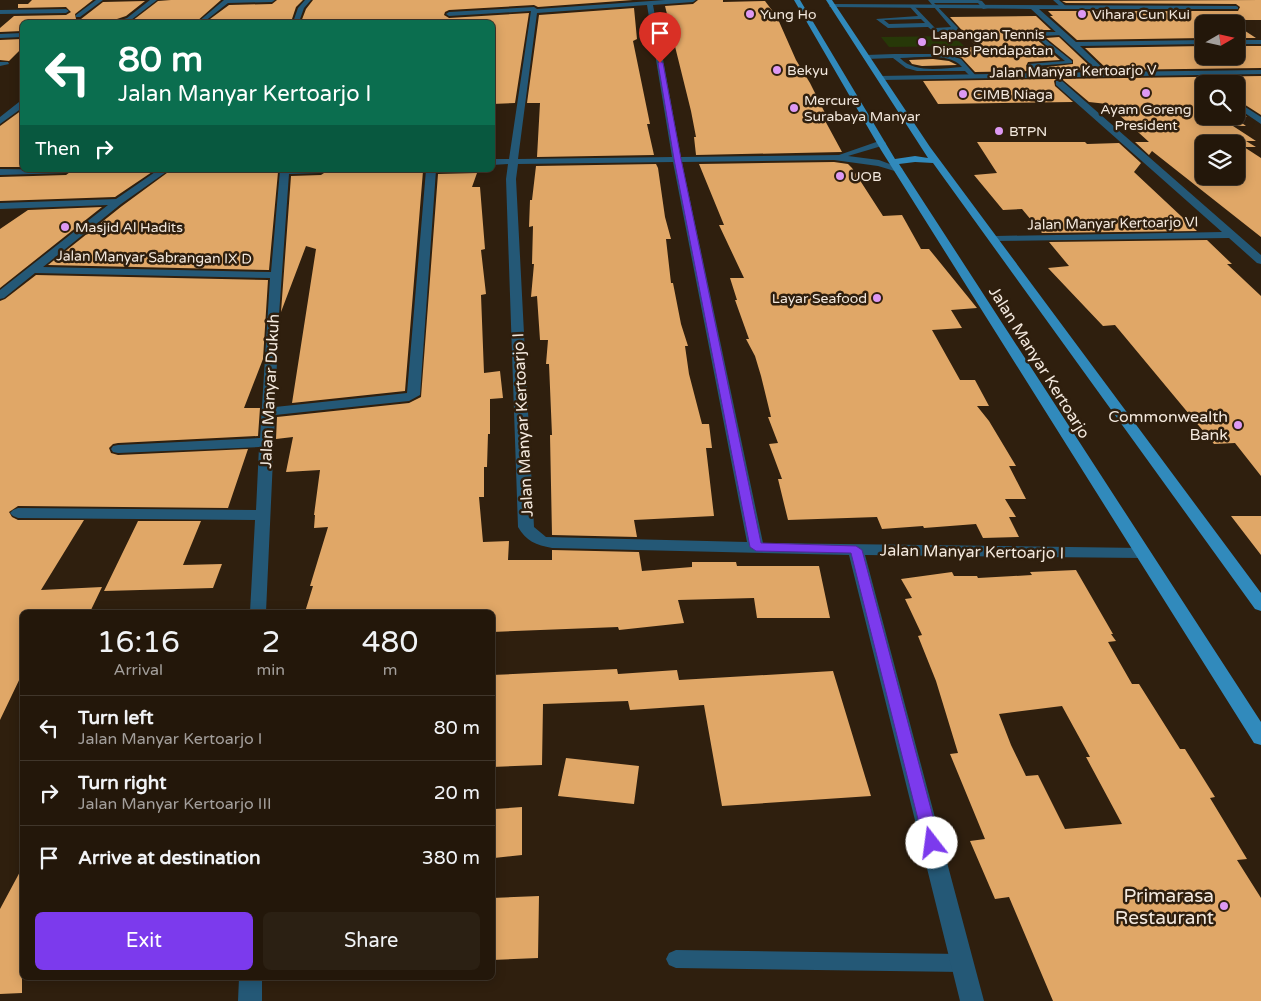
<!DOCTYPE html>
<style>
body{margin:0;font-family:"Varela Round",sans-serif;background:#2b2013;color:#f1f3f6;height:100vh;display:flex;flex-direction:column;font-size:19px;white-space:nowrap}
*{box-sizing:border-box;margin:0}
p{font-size:16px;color:#a39f9c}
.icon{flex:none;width:28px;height:28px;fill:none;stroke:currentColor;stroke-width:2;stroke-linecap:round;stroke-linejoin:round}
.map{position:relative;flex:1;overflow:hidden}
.sheet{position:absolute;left:20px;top:610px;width:475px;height:370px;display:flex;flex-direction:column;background:#23170a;border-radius:8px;box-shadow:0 2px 12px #0003,0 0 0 1px #40362b}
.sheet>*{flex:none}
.banner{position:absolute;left:20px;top:20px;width:475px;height:152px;border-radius:8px;box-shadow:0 2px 12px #0003,0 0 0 1px #40362b;background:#0b6e4f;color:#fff;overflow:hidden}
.needle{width:32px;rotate:81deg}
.tools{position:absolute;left:1195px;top:15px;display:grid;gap:10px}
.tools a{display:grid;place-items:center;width:50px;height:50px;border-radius:8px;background:#23170a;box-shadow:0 2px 12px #0003,0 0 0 1px #40362b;font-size:25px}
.pin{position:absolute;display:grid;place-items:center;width:42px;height:42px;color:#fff;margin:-51px -21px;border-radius:50% 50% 50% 0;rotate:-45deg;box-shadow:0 0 5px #0007}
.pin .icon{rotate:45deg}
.me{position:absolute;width:55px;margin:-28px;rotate:345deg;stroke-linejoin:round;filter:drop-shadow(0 0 4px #0008)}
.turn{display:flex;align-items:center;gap:18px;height:105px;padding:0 15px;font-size:22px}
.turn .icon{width:65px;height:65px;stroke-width:2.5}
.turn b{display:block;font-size:35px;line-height:42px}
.then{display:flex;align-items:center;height:48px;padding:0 15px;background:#0003;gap:10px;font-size:19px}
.eta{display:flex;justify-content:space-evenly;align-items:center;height:85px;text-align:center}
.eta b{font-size:30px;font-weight:600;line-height:35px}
.button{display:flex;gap:10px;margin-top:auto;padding:10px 15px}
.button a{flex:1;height:58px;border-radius:8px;background:#7c3aed;color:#fff;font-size:20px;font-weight:600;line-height:58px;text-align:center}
.button a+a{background:#2b2013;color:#f1f3f6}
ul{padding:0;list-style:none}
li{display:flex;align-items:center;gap:15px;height:65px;padding:0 15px;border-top:1px solid #40362b}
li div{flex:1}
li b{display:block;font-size:19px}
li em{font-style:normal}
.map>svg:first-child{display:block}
.green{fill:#273808}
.building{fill:#e0a767;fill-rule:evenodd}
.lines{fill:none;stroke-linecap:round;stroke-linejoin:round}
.lane{fill:#245876;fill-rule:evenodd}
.street{fill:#245876;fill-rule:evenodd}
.primary{fill:#318abc;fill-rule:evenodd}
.route{fill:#7c3aed;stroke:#51269a}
.poi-dot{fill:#dd99f3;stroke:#2f1f0e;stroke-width:2}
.labels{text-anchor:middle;stroke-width:5;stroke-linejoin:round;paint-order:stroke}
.far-poi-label{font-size:14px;fill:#f3e8dd;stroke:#2f1f0e;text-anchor:start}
.far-street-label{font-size:14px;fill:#f3e8dd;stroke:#2f1f0e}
.street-label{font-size:16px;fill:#f3e8dd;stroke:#2f1f0e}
.poi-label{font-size:16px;fill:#f3e8dd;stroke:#2f1f0e;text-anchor:end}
.near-poi-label{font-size:19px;fill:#f3e8dd;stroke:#2f1f0e;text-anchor:end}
</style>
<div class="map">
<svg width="1261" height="1001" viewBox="0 0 1261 1001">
<rect width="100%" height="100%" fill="#2f1f0e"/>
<path class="green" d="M954,36L964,46L889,47L881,37Z"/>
<path class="building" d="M32,0H93L75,14L76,19H81L103,2L145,1L126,16L114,20L113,22H22V31L0,32V28L14,16L66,15L71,12L66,7L18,8V4H28Z
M171,0H221L196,22H126L132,21L158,1Z
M277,0H303L296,7L291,22H206L229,5L272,4Z
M313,0H633L538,7L534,5L449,10L445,12L444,15L449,18L529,13L515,103L492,104V22H301L306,9Z
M698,0H723V2L765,1L777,17L796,60L810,83L826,115H822L842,152L696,155L694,137H696L691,111L665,6L693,4Z
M1261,0V20H1228L1234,24H1204V38L1077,40L1050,16H1053L1048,11H1238L1240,7L1236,4L1066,3L1062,1Z
M634,8L637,39L633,41L650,124H647L654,155L537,157L540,103H527L539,15Z
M1036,16L1051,30H1036L1033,36L1060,60L1028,62L1026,66L1031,71L975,72L962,58L945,52L941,48L977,47L950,17Z
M1236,25L1256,38H1236Z
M1059,37L1094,70L1043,71L1039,68L1073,64V60L1046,38Z
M22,39V48L9,61L0,60V40Z
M1204,46V56H1236V46H1261V68L1108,70L1085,48Z
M933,59L949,61L957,65L922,66L912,64L909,60Z
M1261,76V115L1236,99V84H1204V116H1236V109L1247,117H1234L1246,126H1233L1256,141H1246L1256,147H1244L1261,158V237L1152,151L1149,155L1135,142H1149L1107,104L1089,102L1063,80L1056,79ZM1204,144H1236V176H1204Z
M1056,79L1054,81L1055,86L1073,102L938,104L923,81Z
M22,110V167H0V126Z
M977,142H1085L1087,144L1119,143L1141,163L1134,172L1197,231L1042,233L1022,209L1003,210L974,175L997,173Z
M834,162L848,164L852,168L883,216L902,215L921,249H929L977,308L951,310L962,328L932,330L960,380H975L989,406H977L989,421L1016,466H1009L1026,499H1005L1016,517H1009L1019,537L983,538L976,524L924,528L923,526L882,529L877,517L788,520L778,479H782L769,444L778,443L768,417H771L761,376L755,356L746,339H749L735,300H737L730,278H744L719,225H724L699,164Z
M656,164L658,168L665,217L671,239H666L671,283H673L681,324L688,346H685L689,374L702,424H709L712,448H706L714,516L634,520L637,537L552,535L550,435H552L549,364H546L548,340H540L537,296L531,297L534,264H532L533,226L529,227L530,200H532L536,166Z
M73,170H155L115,197L0,201V177L66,175Z
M171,170L278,172L269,270L48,265L122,206Z
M327,171H423L405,391L292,403L316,249L306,246L281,312L291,176L321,175Z
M477,173L472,187H480L485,249L481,250L486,294L481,295L484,373L500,371L503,398L490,399V434H488L487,467H484V497H479L483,542L509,541L508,560H552V550L639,552L642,571L692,567V562H736L737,566H819L830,618H757L754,598L678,600L684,623L619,630L618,627L492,632V612H305L313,586H310L328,527L314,528L315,515H314L320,470L286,472L293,437L276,439L277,417L409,403L421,397L438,174Z
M102,207L0,288V229L28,210Z
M1207,240L1232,264H1227L1261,296V476L1235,443L1214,444L1115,325L1103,326L1048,268L1069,266L1049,242Z
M36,275L268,280L263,359L244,408H260L258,436L118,443L113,444L109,448L111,453L118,455L248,449L228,508L18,506L9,512L12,517L18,520H84L41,590L102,587L90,612H22V674L0,720V301L5,299Z
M1231,516H1261V555Z
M138,521H201L183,565L222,564L213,588L104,591Z
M1076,570L1113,634H1111L1116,641L1108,642L1132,684H1139L1180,749H1185L1215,797L1210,798L1247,859L1237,860L1261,898V1001H1053L1009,897L995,899L970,841L985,839L950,754L958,753L936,681L918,636L922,635L905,599L912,598L901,579L952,572L954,576H977L978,578L1032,575L1030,572ZM1062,706L1090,757H1086L1122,824L1065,829L1038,775L1026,776L1011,745L999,714Z
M617,669L618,674L677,670L679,680L833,671L871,796L722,806L704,705L630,710L628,701L543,704L542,765L492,767V675Z
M566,758L639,766L634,804L558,796Z
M522,807V855L494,858L495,809Z
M22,868V993L0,994V909Z
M539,896L538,958L492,960V898Z"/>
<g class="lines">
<path class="lane" d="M928,0H978L982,1L988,8L983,9L978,3H934L958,28L956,31L934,32L928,27L888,28L876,19L918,16L910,7L913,5L935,28L951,27ZM921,19L925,23L889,24L884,20Z
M1053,0H1059L1068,8L1063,9Z
M1036,32H1065L1063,35L1041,36L1072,61V63L1035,66L1045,76L1040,77L1028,66V64L1065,61L1034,35Z
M894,54H944L961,59L977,77L972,78L965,71H917L906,68L893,58L866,59L863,57L866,55ZM900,58C919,58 949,52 962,67C943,68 915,74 900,58Z
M676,950L962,954L969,957L972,963L969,969L962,972L676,968L669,965L666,959L669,953Z"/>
<path class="street" d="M96,0H103L80,17H76V15Z
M150,0H157L131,20L115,22L127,18Z
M224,0H275L272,2L228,3L204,22H198Z
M305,0H311L304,8L299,22H293L298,8Z
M665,0H696L693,2L653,5L681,157L839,155L882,140L886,143L885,145L848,156L879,160L903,169L898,172L878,166L834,160L682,162L763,543L1142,548L1148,549L1150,553L1148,557L1142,558L865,555L984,1001H960L849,555L552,548C536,545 526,541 518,527L506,179L508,164L492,165V159H509L531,11L449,16L446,14L449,12L534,7L537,9ZM647,5L672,157L518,159L537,13ZM673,162L747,542L546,537L534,527L516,179L518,164Z
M832,4L1236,6L1238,7V9H1039L1076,42L1204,40V44L1080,46L1107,72L1261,70V74L882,80L878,78L879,76L1099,72L1031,9L830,7L829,6Z
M0,10L66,9L69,11L66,13L0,14Z
M22,33V37L0,38V34Z
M1236,40H1261V44H1236Z
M0,62H8L9,64L0,66Z
M1056,81H1062L1261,255V264L1257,263L1229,238L991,241L990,239L995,236L1222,232L1056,85Z
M1236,101L1261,117V124L1236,107Z
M19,102H22V108L0,124V117Z
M0,169L71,170L66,173L0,175Z
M158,170H169L121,204L43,267L271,272L280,170H326L321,173L289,174L279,315L275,407L407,393L426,170H436L420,395L409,401L275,415L266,612H250L255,520L18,518L13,516L10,513L13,510L18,508L256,510L259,447L118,453L113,452L111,449L113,446L118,445L260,438L270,278L35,273L4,298L0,299V290L108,205L0,209V203L116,199Z
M239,978H262V1001H238Z"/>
<path class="primary" d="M794,0H800L895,159L915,156L928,158L826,0H832L930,147L1261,593V611L1255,609L933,163L915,162L899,164L1261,722V745L1254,743L881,150Z"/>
</g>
<path class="route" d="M660,61L663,63L681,159L761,543L856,546L862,550L940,843L937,848L932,850L926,848L924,843L851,553L756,551L750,547L674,159L658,63Z"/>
<g class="poi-dot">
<circle cx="750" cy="14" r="5"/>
<circle cx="1082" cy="14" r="5"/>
<circle cx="922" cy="42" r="5"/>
<circle cx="777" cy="70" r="5"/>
<circle cx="1146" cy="93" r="5"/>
<circle cx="963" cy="94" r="5"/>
<circle cx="794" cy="108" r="5"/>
<circle cx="999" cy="131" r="5"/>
<circle cx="840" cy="176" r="5"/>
<circle cx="65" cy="227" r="5"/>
<circle cx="877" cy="298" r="5"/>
<circle cx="1238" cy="425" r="5"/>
<circle cx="1224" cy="906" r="5"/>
</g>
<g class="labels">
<g class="far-poi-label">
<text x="760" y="19">Yung Ho</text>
<text x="1092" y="19">Vihara Cun Kui</text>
<text x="932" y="39">Lapangan Tennis<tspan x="932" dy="16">Dinas Pendapatan</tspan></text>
<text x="787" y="75">Bekyu</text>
<text x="973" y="99">CIMB Niaga</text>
<text x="804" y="105">Mercure<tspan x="804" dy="16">Surabaya Manyar</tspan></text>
<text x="1146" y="114" text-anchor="middle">Ayam Goreng<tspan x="1146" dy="16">President</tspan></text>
<text x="1009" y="136">BTPN</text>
<text x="850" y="181">UOB</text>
<text x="75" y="232">Masjid Al Hadits</text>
<text x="867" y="303" text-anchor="end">Layar Seafood</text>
</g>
<g class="far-street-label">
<text transform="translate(1073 71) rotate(-1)" y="5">Jalan Manyar Kertoarjo V</text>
<text transform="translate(1113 223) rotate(-1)" y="5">Jalan Manyar Kertoarjo VI</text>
<text transform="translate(154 257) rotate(1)" y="5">Jalan Manyar Sabrangan IX D</text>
</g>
<g class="street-label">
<text transform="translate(1040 362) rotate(58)" y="6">Jalan Manyar Kertoarjo</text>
<text transform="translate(269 391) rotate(-87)" y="6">Jalan Manyar Dukuh</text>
<text transform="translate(522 425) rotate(-93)" y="6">Jalan Manyar Kertoarjo I</text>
<text transform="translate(972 551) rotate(1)" y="6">Jalan Manyar Kertoarjo I</text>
</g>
<g class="poi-label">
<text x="1228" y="422">Commonwealth<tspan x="1228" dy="18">Bank</tspan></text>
</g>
<g class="near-poi-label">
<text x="1214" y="902">Primarasa<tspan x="1214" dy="22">Restaurant</tspan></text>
</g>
</g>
</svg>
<div class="tools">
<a><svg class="needle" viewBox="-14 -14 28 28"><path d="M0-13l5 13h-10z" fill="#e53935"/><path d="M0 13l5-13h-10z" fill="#a39f9c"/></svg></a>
<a><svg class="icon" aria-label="search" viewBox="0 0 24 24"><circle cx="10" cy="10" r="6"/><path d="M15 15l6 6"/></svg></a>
<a><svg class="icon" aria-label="layers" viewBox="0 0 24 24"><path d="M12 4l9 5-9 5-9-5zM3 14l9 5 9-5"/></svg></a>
</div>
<div class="pin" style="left:660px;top:63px;background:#d93025"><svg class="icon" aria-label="arrive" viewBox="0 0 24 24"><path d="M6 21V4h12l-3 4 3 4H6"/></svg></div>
<svg class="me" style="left:932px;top:843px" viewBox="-20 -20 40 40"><circle r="19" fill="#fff"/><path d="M0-13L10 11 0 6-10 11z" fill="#7c3aed"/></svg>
<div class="banner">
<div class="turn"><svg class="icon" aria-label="left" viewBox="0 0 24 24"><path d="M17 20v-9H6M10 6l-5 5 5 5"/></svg><div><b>80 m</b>Jalan Manyar Kertoarjo I</div></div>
<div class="then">Then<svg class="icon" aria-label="right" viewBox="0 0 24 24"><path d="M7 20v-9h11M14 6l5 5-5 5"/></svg></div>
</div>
<section class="sheet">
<div class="eta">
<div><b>16:16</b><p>Arrival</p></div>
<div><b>2</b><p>min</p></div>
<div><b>480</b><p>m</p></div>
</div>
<ul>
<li><svg class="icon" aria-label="left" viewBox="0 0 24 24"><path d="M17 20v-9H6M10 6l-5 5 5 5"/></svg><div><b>Turn left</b><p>Jalan Manyar Kertoarjo I</p></div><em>80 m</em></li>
<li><svg class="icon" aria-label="right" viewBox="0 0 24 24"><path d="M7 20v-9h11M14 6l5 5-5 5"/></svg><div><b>Turn right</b><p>Jalan Manyar Kertoarjo III</p></div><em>20 m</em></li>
<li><svg class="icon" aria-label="arrive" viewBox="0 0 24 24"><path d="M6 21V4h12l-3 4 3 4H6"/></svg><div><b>Arrive at destination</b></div><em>380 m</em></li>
</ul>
<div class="button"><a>Exit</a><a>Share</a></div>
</section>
</div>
